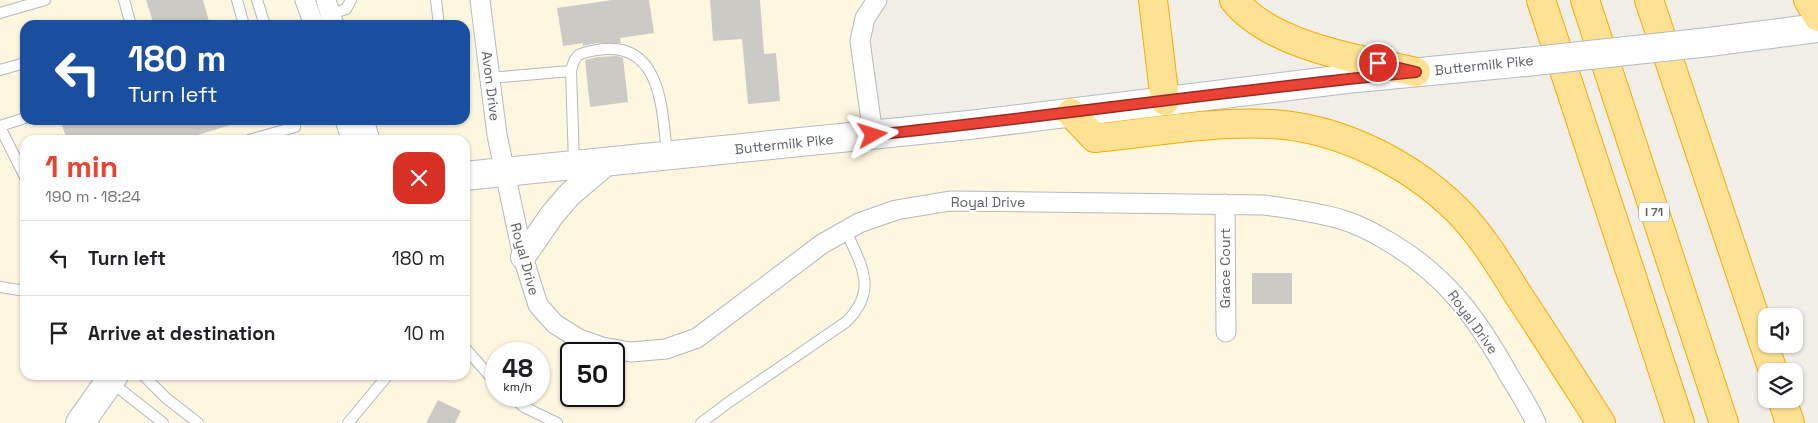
<!DOCTYPE html>
<meta charset="utf-8">
<style>
body{margin:0;font-family:"Space Grotesk",sans-serif;background:#f6f6f6;color:#202124;height:100vh;display:flex;flex-direction:column;font-size:19px;white-space:nowrap}
*{box-sizing:border-box;margin:0}
p{font-size:16px;color:#757577}
.icon{flex:none;width:28px;height:28px;fill:none;stroke:currentColor;stroke-width:2;stroke-linecap:round;stroke-linejoin:round}
.map{position:relative;flex:1;overflow:hidden}
.details{position:absolute;left:20px;top:135px;width:450px;height:245px;display:flex;flex-direction:column;background:#fff;border-radius:15px;box-shadow:0 1px 4px #0004}
.details>*{flex:none}
.hud{position:absolute;left:20px;top:20px;width:450px;height:105px;border-radius:15px;box-shadow:0 1px 4px #0004;background:#1a4fa0;color:#fff;overflow:hidden}
.tools{position:absolute;left:1758px;top:308px;display:grid;gap:10px}
.tools a{display:grid;place-items:center;width:45px;height:45px;border-radius:10px;background:#fff;box-shadow:0 1px 4px #0004;font-size:25px}
.speed{position:absolute;left:485px;top:342px;display:flex;gap:10px;font-size:25px;font-weight:700;text-align:center}
.speed>*{display:grid;place-content:center;width:65px;height:65px;border-radius:50%;background:#fff;box-shadow:0 1px 4px #0004;line-height:1}
.speed small{font-size:12px;font-weight:400}
.speed .limit{border:2px solid #111;border-radius:8px;background:#fff;color:#111}
.pin{position:absolute;display:grid;place-items:center;width:42px;height:42px;color:#fff;margin:-21px;border:2px solid #fff;border-radius:50%;box-shadow:0 1px 5px #0007}
.me{position:absolute;width:55px;margin:-28px;rotate:84deg;stroke-linejoin:round;filter:drop-shadow(0 0 4px #0008)}
.turn{display:flex;align-items:center;gap:18px;height:105px;padding:0 25px;font-size:22px}
.turn .icon{width:65px;height:65px;stroke-width:2.5}
.turn b{display:block;font-size:35px;line-height:42px}
.round{display:grid;place-items:center;flex:none;width:52px;height:52px;border-radius:15px;background:#f6f6f6}
.head{display:flex;align-items:center;justify-content:space-between;height:85px;padding:0 25px}
h1{font-size:30px;font-weight:600;line-height:38px;color:#ea4335}
ul{padding:0;list-style:none}
li{display:flex;align-items:center;gap:15px;height:75px;padding:0 25px;border-top:1px solid #e0e0e0}
li div{flex:1}
li b{display:block;font-size:19px}
li em{font-style:normal}
.map>svg:first-child{display:block}
.commercial{fill:#fef7e0;fill-rule:evenodd}
.building{fill:#cccac5}
.lines{fill:none;stroke-linecap:round;stroke-linejoin:round}
.service-casing{stroke:#b5b8bc;stroke-width:12}
.minor-casing{stroke:#b5b8bc;stroke-width:21}
.tertiary-casing{stroke:#b5b8bc;stroke-width:26}
.secondary-casing{stroke:#b6babf;stroke-width:30}
.motorway-casing{stroke:#f9ab00;stroke-width:30}
.service{stroke:#fff;stroke-width:10}
.minor{stroke:#fff;stroke-width:19}
.tertiary{stroke:#fff;stroke-width:24}
.secondary{stroke:#fff;stroke-width:28}
.motorway{stroke:#fde293;stroke-width:28}
.secondary-bridge-casing{stroke:#b6babf;stroke-width:30;stroke-linecap:butt}
.secondary-bridge{stroke:#fff;stroke-width:28}
.route-casing{stroke:#982c22;stroke-width:12}
.route{stroke:#ea4335;stroke-width:9}
.labels{text-anchor:middle;stroke-width:4;stroke-linejoin:round;paint-order:stroke}
.shield{fill:#fff;stroke:#8f9295;stroke-width:1}
.shield-label{font-size:12px;font-weight:bold;fill:#5f6368}
.street-label{font-size:14px;fill:#5f6368;stroke:#fff}
</style>
<div class="map">
<svg width="1818" height="423" viewBox="0 0 1818 423">
<rect width="100%" height="100%" fill="#f1efe8"/>
<path class="commercial" d="M0,0H305L314,25H25V120H345L349,140H25V375H465V140H370L364,120H465V25H334L326,0H480L481,2L498,0H865L873,135L1071,113L1095,138L1274,124L1429,186L1601,423H0ZM496,354H539V396H496ZM571,354H614V396H571Z"/>
<path class="building" d="M146,0H203L210,25H154Z
M612,0H649L654,33L620,38L621,43H597L583,46V43L563,46L557,8Z
M710,0H760L764,54L776,53L780,101L748,104L742,39L713,41Z
M617,56L623,58L628,102L590,107L585,60L598,57Z
M78,120H233L234,124L181,140H67L62,125Z
M1252,273H1292V304H1252Z
M438,400L461,411L455,423H426Z"/>
<g class="lines">
<g class="service-casing">
<path id="service" d="M124,0L131,25
M237,0L244,25
M257,0L265,25
M436,0L439,25
M0,13L45,0
M331,14L346,9L351,0
M0,70L25,63
M489,78L571,71
M0,126L25,118
M0,127L25,177
M249,140L295,127L294,120
M574,163L571,71C575,53 579,53 597,50C662,39 662,110 667,154
M0,287L25,291
M465,348L496,383
M143,375L166,398L198,423
M111,382L163,423
M511,396L524,407L557,423
M348,423L388,375
M701,423L729,402L846,322C879,290 861,265 846,231"/>
</g>
<g class="minor-casing">
<path id="minor" d="M305,0L314,25
M326,0L334,25
M480,0L497,135L523,257L538,305L555,324L579,339L602,347L631,352L666,349L697,338L822,244L859,223L896,210L950,201L1264,205C1291,209 1317,212 1343,220C1360,225 1376,234 1391,243C1448,277 1478,320 1510,377C1519,392 1529,407 1536,423
M345,120L350,135L349,140
M364,120L370,140
M873,135L860,41L865,18L877,0
M1225,204L1226,332"/>
</g>
<g class="tertiary-casing">
<path id="tertiary" d="M523,257L552,215L570,194L609,161"/>
</g>
<g class="secondary-casing">
<path id="secondary" d="M1709,42L1818,28
M465,176L969,125L1346,79L1525,62
M80,423L114,375"/>
</g>
<g class="motorway-casing">
<path id="motorway" d="M1153,0L1165,101
M1234,0C1272,47 1359,59 1416,72
M1541,0L1680,423
M1585,0L1724,423
M1649,0L1773,371
M1808,0L1818,17
M1071,113L1095,138C1153,132 1214,121 1272,124C1340,128 1409,163 1457,210C1482,235 1500,266 1519,296C1547,338 1574,381 1601,423
M1782,399L1790,423"/>
</g>
<use href="#service" class="service"/>
<use href="#minor" class="minor"/>
<use href="#tertiary" class="tertiary"/>
<use href="#secondary" class="secondary"/>
<use href="#motorway" class="motorway"/>
<g class="secondary-bridge-casing">
<path id="secondary-bridge" d="M1525,62L1709,42"/>
</g>
<use href="#secondary-bridge" class="secondary-bridge"/>
</g>
<g class="lines">
<g class="route-casing">
<path id="route" d="M873,135C1054,116 1234,90 1416,72L1378,63"/>
</g>
<use href="#route" class="route"/>
</g>
<g class="labels">
<rect class="shield" x="1639" y="202.5" width="30" height="19" rx="4"/>
<g class="shield-label">
<text x="1654" y="216">I 71</text>
</g>
<g class="street-label">
<text transform="translate(1484 65) rotate(-6)" y="5">Buttermilk Pike</text>
<text transform="translate(491 86) rotate(83)" y="5">Avon Drive</text>
<text transform="translate(784 144) rotate(-6)" y="5">Buttermilk Pike</text>
<text x="988" y="207">Royal Drive</text>
<text transform="translate(525 259) rotate(75)" y="5">Royal Drive</text>
<text transform="translate(1225 268) rotate(-90)" y="5">Grace Court</text>
<text transform="translate(1473 322) rotate(54)" y="5">Royal Drive</text>
</g>
</g>
</svg>
<div class="tools">
<a><svg class="icon" aria-label="sound" viewBox="0 0 24 24"><path d="M4 9h4l5-4v14l-5-4H4zM17 9q2 3 0 6"/></svg></a>
<a><svg class="icon" aria-label="layers" viewBox="0 0 24 24"><path d="M12 4l9 5-9 5-9-5zM3 14l9 5 9-5"/></svg></a>
</div>
<div class="speed"><div>48<small>km/h</small></div><div class="limit">50</div></div>
<div class="pin" style="left:1378px;top:63px;background:#d93025"><svg class="icon" aria-label="arrive" viewBox="0 0 24 24"><path d="M6 21V4h12l-3 4 3 4H6"/></svg></div>
<svg class="me" style="left:873px;top:135px" viewBox="-20 -20 40 40"><path d="M0-17L14 15 0 8-14 15z" fill="#ea4335" stroke="#fff" stroke-width="4"/></svg>
<div class="hud">
<div class="turn"><svg class="icon" aria-label="left" viewBox="0 0 24 24"><path d="M17 20v-9H6M10 6l-5 5 5 5"/></svg><div><b>180 m</b>Turn left</div></div>
</div>
<section class="details">
<div class="head"><div><h1>1 min</h1><p>190 m · 18:24</p></div><a class="round" style="background:#d93025;color:#fff"><svg class="icon" aria-label="close" viewBox="0 0 24 24"><path d="M6 6l12 12M18 6L6 18"/></svg></a></div>
<ul>
<li><svg class="icon" aria-label="left" viewBox="0 0 24 24"><path d="M17 20v-9H6M10 6l-5 5 5 5"/></svg><div><b>Turn left</b></div><em>180 m</em></li>
<li><svg class="icon" aria-label="arrive" viewBox="0 0 24 24"><path d="M6 21V4h12l-3 4 3 4H6"/></svg><div><b>Arrive at destination</b></div><em>10 m</em></li>
</ul>
</section>
</div>
